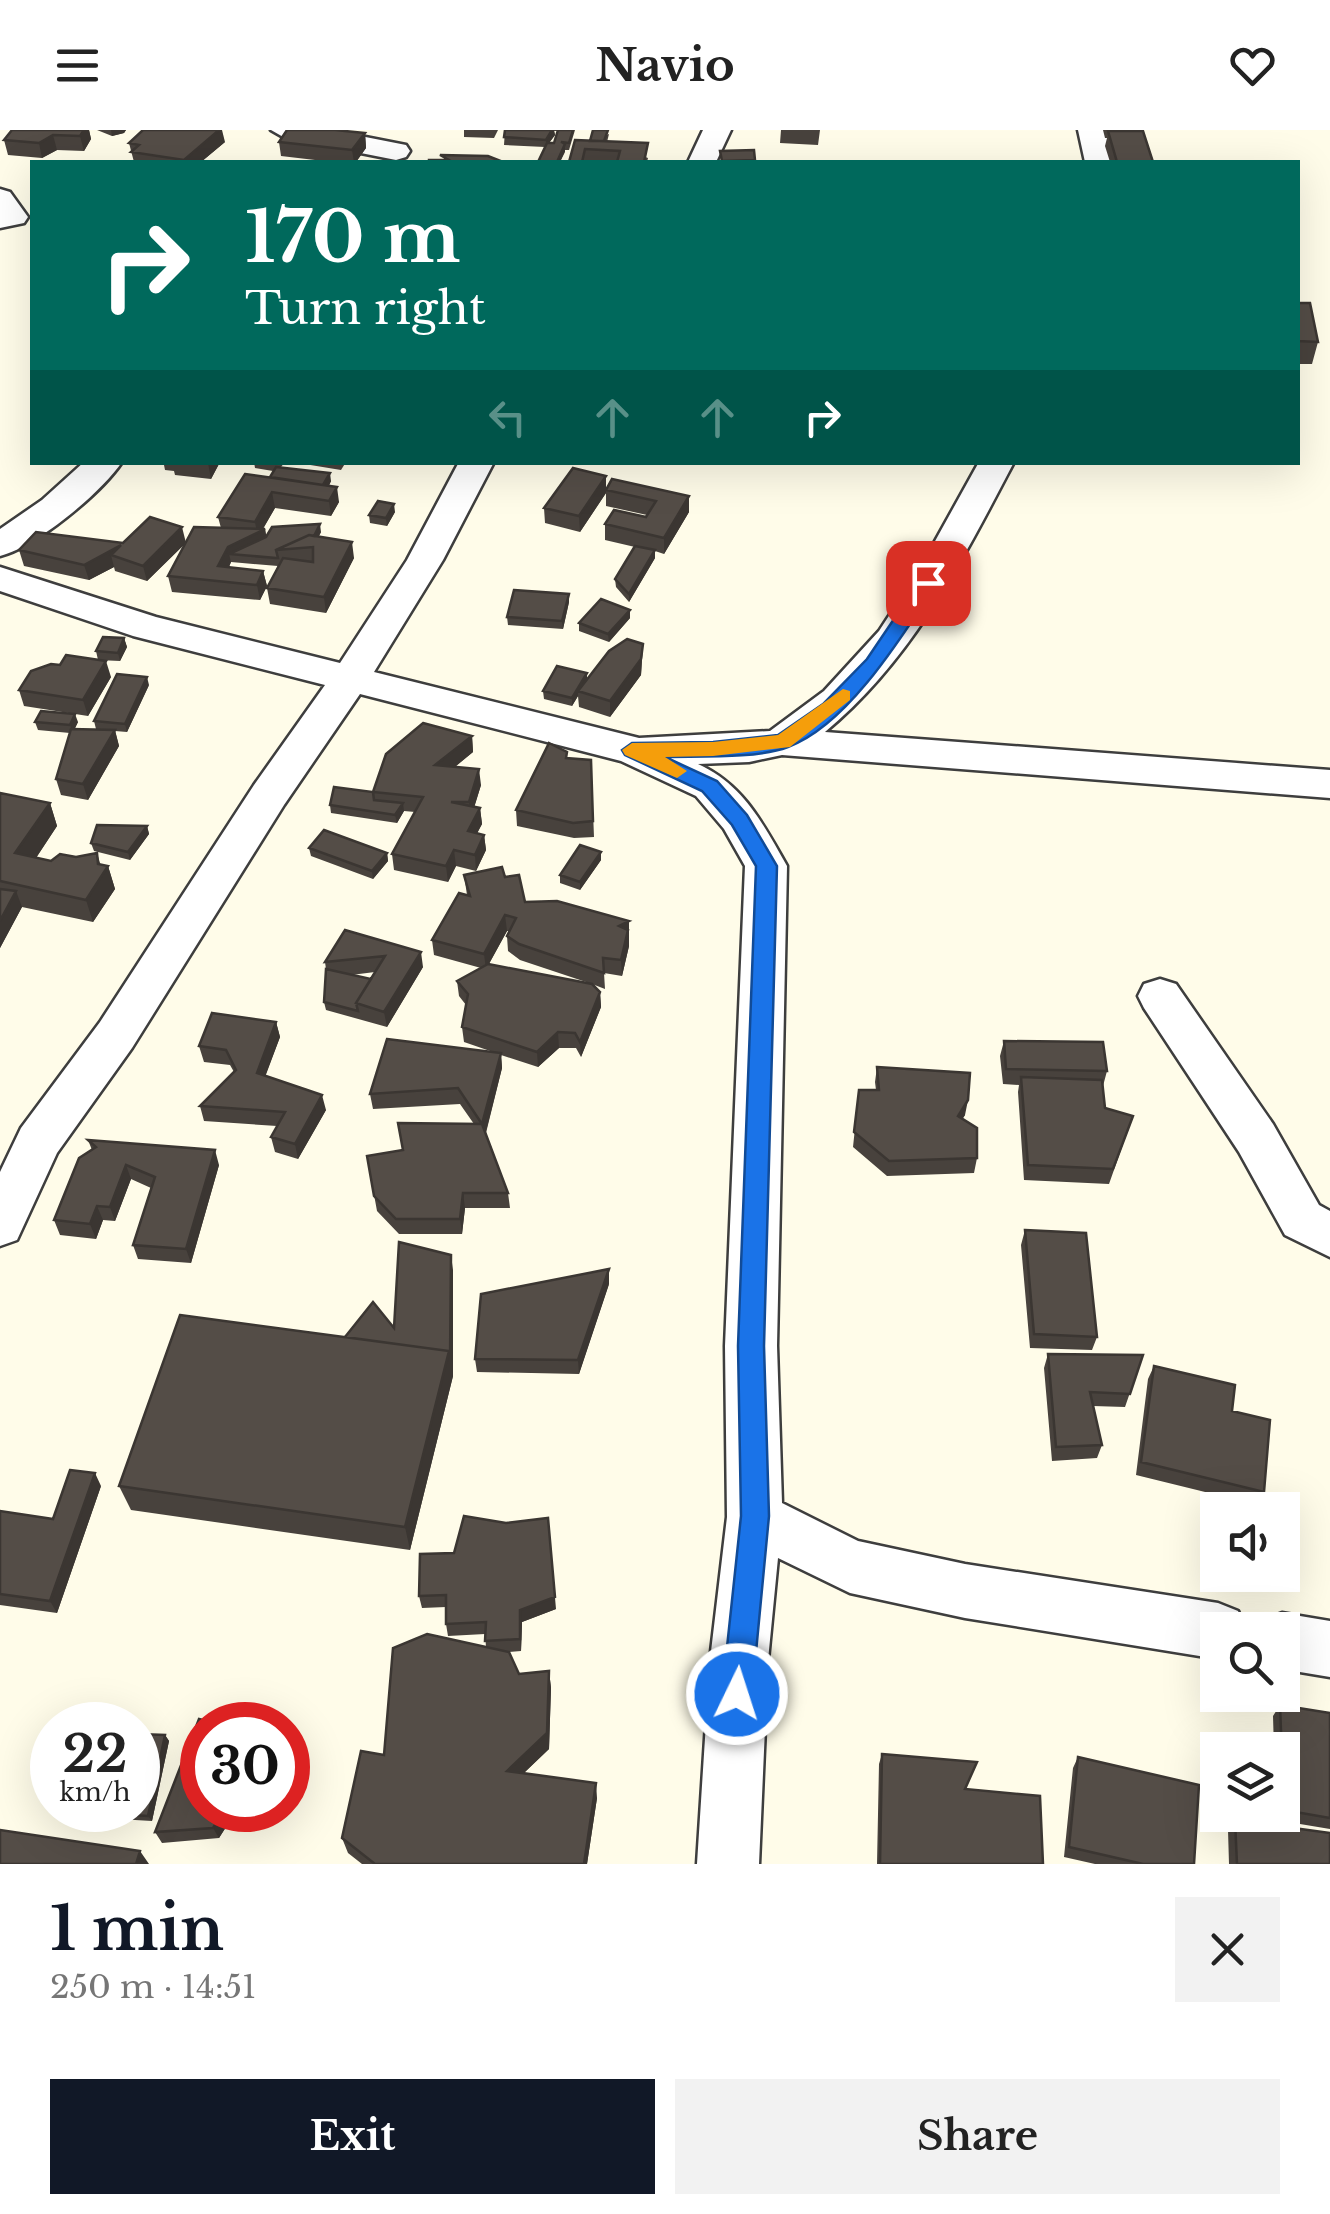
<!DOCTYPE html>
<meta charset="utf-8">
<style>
body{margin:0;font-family:"Libre Baskerville",serif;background:#f2f2f2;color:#222;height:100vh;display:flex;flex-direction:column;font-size:38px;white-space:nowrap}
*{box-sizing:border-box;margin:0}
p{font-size:32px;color:#767676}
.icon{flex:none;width:55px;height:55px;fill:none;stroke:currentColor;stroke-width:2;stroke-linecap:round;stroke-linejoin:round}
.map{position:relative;height:1734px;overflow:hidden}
.details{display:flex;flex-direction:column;background:#fff;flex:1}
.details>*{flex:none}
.top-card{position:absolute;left:30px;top:30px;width:1270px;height:305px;border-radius:0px;box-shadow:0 10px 40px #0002;background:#00695c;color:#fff;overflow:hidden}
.tools{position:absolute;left:1200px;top:1362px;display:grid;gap:20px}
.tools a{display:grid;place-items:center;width:100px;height:100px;border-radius:0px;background:#fff;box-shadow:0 10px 40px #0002;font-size:50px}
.speed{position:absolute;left:30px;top:1572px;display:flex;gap:20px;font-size:50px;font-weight:700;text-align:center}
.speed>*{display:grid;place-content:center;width:130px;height:130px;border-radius:50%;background:#fff;box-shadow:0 10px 40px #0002;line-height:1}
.speed small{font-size:25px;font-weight:400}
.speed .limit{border:15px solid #d22;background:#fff;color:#111}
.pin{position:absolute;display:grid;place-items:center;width:85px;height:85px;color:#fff;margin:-42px;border-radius:20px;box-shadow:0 5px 15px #0006}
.me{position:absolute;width:110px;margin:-55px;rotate:4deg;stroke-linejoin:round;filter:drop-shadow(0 0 8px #0008)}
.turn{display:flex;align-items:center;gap:35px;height:210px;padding:0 50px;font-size:45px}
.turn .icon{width:130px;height:130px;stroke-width:2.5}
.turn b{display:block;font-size:70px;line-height:85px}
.lanes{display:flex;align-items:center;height:95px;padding:0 50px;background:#0003;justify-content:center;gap:50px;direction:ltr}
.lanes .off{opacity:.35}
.round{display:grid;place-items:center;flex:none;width:105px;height:105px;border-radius:0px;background:#f2f2f2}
.summary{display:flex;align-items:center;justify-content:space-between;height:170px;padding:0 50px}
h1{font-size:60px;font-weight:700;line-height:75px;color:#111827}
.cta{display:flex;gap:20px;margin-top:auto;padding:20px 50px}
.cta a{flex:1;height:115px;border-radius:0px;background:#111827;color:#fff;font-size:40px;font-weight:700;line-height:115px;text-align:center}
.cta a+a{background:#f2f2f2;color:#222}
header{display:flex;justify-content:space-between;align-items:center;height:130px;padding:0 50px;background:#fff;font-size:45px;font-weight:700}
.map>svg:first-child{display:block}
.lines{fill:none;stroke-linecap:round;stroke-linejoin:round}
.minor-casing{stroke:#3e3e3e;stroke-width:5}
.minor{fill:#fff;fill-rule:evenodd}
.wall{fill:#48423d;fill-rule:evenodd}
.shaded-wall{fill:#3b3632}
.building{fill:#544d47;stroke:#3b3632;stroke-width:2.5}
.route{fill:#1a73e8;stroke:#114b97;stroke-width:2.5}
.slow{fill:#f59e0b}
</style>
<header><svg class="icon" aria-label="menu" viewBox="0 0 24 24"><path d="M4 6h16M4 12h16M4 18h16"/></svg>Navio<svg class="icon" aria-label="heart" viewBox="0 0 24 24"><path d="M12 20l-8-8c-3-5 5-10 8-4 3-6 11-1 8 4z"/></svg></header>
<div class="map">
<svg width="1330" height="1734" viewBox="0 0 1330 1734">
<rect width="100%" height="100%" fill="#fffce9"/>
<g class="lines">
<g class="minor-casing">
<path id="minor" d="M271,0H330L406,15L410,21L406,27L396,30L285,8Z
M703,0H731L716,32H688Z
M1078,0H1106L1113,32H1085Z
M0,59L10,62L28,87L24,93L0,98Z
M84,332H122C101,363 36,417 0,426V399L42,370Z
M459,332H494L443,430L374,542L639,608L770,601L824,561L879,501L919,440L979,332H1014C962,431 912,530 825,602L1330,640V668L782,625L749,632L698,634C744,655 763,694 787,736L777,1216L782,1373L858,1411L965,1434L1218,1473L1238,1481L1246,1500H1218V1529L965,1488L850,1463L778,1428L768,1530L759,1734H697L710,1530L727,1387L725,1216L745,736L724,699L696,666L621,631L360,564L284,675L132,918L57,1023L17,1110L0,1116V1042L21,998L100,892L254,655L325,555L133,506L0,461V437L156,487L340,533L407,430Z
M1160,849L1176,854L1273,994L1319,1075L1330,1081V1127L1285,1105L1239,1022L1144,878L1138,866L1144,854Z
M1282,1483L1330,1491V1547L1282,1539V1500H1258L1262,1491Z"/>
</g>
<use href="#minor" class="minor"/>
</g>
<path class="wall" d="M89,0L91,9L84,21L57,20L42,28L8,25L4,10Z
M97,0H126L124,3L112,6Z
M464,0H498L494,8L464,7Z
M505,0H575L569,20H565L560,32H538L545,17L504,15ZM554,1H558L554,13H549L555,5Z
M781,0H820L818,15L780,13Z
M1103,0H1140L1153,32H1110L1105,16L1107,8H1105Z
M365,3L366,18L356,32H332L281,26L279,12Z
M609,4L607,12L648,28L647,32H569L590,11Z
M225,12L201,32H134L129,13Z
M754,20L755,32H721L720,21Z
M1298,173L1318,212L1312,234H1298Z
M146,332H220L211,349L175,345L174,341L165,340L164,335Z
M254,332H285L281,337L331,351L329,356L339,372L331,386L275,378L263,399H265L266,407L321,402L319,406L354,428L326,483L270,474L267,458L278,436L231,432L229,437L263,441L267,456L260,470L172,462L168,446L185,413L147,451L115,441L114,437L89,450L24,436L19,420L123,413L186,412L221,398L218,387L270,347L273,341L255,338Z
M292,332H346L341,340Z
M612,349L689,382L664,424L655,421V428L629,472L616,457L615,449L635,417L605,410V394L646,387L647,385L606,376V363L580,402L545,393L544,378L607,358Z
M395,382L387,396L370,393L369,385Z
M569,472L563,499L508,495L507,487Z
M630,480V488L609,512L579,501V493Z
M124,508L127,517L120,531L98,530L96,521Z
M643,514L641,545L610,587L579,577L578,566L572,576L544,569L543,561L587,543V549Z
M60,535L111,547L88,586L24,576L19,560Z
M149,555L127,602L115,601L119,616L88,670L61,665L56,649L70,603L38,600L35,592H78L74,599H96L94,591Z
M472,606L473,622L455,637L481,655L474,677L480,678L482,694L477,703L484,705L486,720L476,741L456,736L448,752L394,740L392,724L415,682L404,681L397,693L331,683L330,675L373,662Z
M567,628L591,630L594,707L574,708L517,696L516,680Z
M0,663L50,673L57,696L36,728L51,731L108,736L115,759L93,792L22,777L0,818Z
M147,696L149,704L130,730L94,721L91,713Z
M309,718L387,723L388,731L373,749L311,726Z
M601,722V730L580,760L560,753V745Z
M464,745L505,747L525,772L629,791V816L622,846L604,843L605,859L592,854L600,862L601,877L581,927L576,918H559L538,937L501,925L502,938L486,1003L508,1063L510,1078H465L462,1104H399L377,1081L367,1026L403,1020L474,994L460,974L373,979L370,964L493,922L464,912L462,897L466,875L459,866L457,851L481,838L434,825L432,810L467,765ZM507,801H509L507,806L508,821L520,830L589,853L489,834Z
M345,800L423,837L387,897L326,880L324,872L326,839L325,832ZM375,842L371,849L351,845Z
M276,892L280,907L265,946L326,980L298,1029L275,1022L271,1007L277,996L204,991L200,976L234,942L230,935L204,932L199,916Z
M1004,911L1107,941L1103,956L1105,978L1133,986L1109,1054L1024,1050L1018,962L1019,955L1003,954L1000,926Z
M877,937L965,985L962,989L977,1028L974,1043L887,1046L853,1017L859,960H876L875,952Z
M88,1010L219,1035L191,1133L138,1129L133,1115L151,1058L131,1049L115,1091L103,1090L96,1109L60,1105L54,1090L92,1020Z
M1025,1100L1097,1207L1092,1220L1030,1218L1021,1115Z
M453,1140V1246L410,1420L131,1380L119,1356L345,1207L394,1198Z
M609,1154L579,1244L477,1242L475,1229Z
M1048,1224L1143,1225L1125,1277L1093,1276L1102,1315L1097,1328L1052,1331L1044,1238Z
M1154,1236L1264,1362L1258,1375L1136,1345L1148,1249Z
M101,1356L57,1483L0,1475V1381L53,1389Z
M420,1424L556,1479L522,1492L521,1521L509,1522L519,1544L549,1541L551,1558L549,1619L524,1643L597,1668L587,1734H362L348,1723L342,1708L384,1625L486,1517L485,1504L448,1506L446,1494V1477L422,1478L419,1466Z
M1280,1575L1330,1583V1699L1276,1690V1685H1282V1620H1274L1273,1586Z
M202,1595V1653L197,1658L226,1697L219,1708L162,1713L155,1702Z
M165,1605L169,1611L152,1691L118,1689L115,1684Z
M882,1624L1043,1734H877L879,1634Z
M1078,1627L1194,1734H1095L1064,1727L1073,1638Z
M1235,1690L1330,1734H1229L1228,1700Z"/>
<path class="shaded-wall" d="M84,0H89L91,9L84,21L80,6Z
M111,0H126L124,3L112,6Z
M219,0H222L225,12L201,32H184V30Z
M552,0H554L555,5L546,17V10Z
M365,3L366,18L356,32H354L352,20Z
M53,5L57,20L42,28L39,13Z
M565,14V22L560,32H557Z
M220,332L211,349L208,333Z
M330,343L331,351L324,364L322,356Z
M606,346V363L580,402L579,386Z
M337,357L339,372L331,386L329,371Z
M272,362L275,378L262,400L265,399L268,415L229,424L231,432L222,452L218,436L228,417L257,403L255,392Z
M689,366V382L664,424V408Z
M394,374L395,382L387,396L386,388Z
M320,394L321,402L313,417L297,418Z
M182,397L186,413L147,451L143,436Z
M352,412L354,428L326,483L324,467Z
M121,415L111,425L114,437L89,450L84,435Z
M655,420V428L629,472V464Z
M263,441L267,456L260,470L257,455Z
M569,464V472L563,499L562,491Z
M630,480V488L609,512L608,504Z
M124,508L127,517L120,531L118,523Z
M643,514L641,545L610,587V571Z
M106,531L111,547L88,586L83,570Z
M587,543V551L578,561V566L572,576V568Z
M147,547L149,555L127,602L125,594Z
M75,584L78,592L73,603L70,595Z
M115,600L119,616L88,670L83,654Z
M472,606L473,622L437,651L435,635Z
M479,639L481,655L471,688L469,672Z
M50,673L57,696L24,746L15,723Z
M403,673L404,681L397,693L395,685Z
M480,678L482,694L470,717L468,701Z
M147,696L149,704L130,730L128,722Z
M484,705L486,720L476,741L475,725Z
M454,720L456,736L448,752L446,736Z
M601,722V730L580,760V752Z
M97,723L103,743L108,736L115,759L93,792L86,770L98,734Z
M387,723L388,731L373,749L372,741Z
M16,761L22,777L0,818V791Z
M505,785L507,801L486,839L484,824Z
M629,791V816L622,846L619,796Z
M421,822L423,837L387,897L384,882Z
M600,862L601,877L581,927L580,912Z
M276,892L280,907L261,958L257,943Z
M558,902L559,918L538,937L537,922Z
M501,923L502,938L484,1009L482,994Z
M322,965L326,980L298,1029L295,1014Z
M968,970L965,985L955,1001L958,986Z
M215,1020L219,1035L191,1133L186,1119Z
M126,1035L131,1049L115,1091L110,1077Z
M463,1063L465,1078L462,1104L460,1089Z
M97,1076L103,1090L96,1109L90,1094Z
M451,1125L453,1140V1246L410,1420L405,1397Z
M609,1139V1154L579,1244L578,1230Z
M95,1343L101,1356L57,1483L50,1471Z
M548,1388L556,1479L522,1492L521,1521L520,1509V1480Z
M549,1541L551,1558L549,1619L510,1656L507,1641Z
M165,1605L169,1611L152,1691L148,1686Z
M290,1612L294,1622L288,1642V1617Z
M202,1636V1653L196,1660L190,1649Z
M596,1653L597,1668L587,1734H584Z
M220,1687L226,1697L219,1708L213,1698Z
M140,1721L149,1734H136Z"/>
<path class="building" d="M12,0H84L80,6L53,5L39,13L4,10Z
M143,0H219L184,30L131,22L139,15L129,13Z
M287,0H335L365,3L352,20L279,12Z
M505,0H552L546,10L504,7Z
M558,0H573L569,13L561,12L565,14L557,32H538L547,13H554Z
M593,0H608L604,11H590Z
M1108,1H1143L1153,32H1117Z
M575,10L648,13L644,32H617L620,21L585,19L582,32H569Z
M754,20L755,30L722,31L720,21Z
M440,25L488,26L503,32H429V30H449Z
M1298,173H1310L1318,212L1298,211Z
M276,337L330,343L323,355L270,347Z
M573,338L606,346L579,386L544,378Z
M245,344L337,357L329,371L272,362L255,392L218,387Z
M612,349L689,366L664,408L605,394L614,380L646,387L656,371L606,360Z
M378,371L394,374L386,388L369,385Z
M150,387L182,397L143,436L111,425L121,415L84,435L19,420L36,402L123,413Z
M320,394L314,406L309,405L276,420L278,428H276L229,424L266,407L272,397Z
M194,397L265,399L228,417L218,436L263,441L257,455L168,446Z
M309,405L352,412L324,467L267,458L283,428L313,432V417L276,420Z
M635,416L655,420L629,464L615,449Z
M514,460L569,464L562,491L507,487Z
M601,469L630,480L608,504L579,493Z
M103,507L124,508L118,523L96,521Z
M627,509L643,514L641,529L610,571L578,561L609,521Z
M66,525L106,531L83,570L19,560L31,541L51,534L60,535Z
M557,536L587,543L572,568L543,561Z
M117,544L147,547L125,594L94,591Z
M41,581L75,584L70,595L35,592Z
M423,593L472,606L435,635L479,639L469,672H451L480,678L468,701L484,705L475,725L454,720L446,736L392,724L423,667L373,662L386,624Z
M71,599L115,600L83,654L56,649Z
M549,613L567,622L566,628L591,630L593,691L573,693L516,680Z
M334,657L373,662L374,670L403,673L395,685L330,675Z
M0,663L50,673L15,723L51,731L60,724L76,727L97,723L98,734L108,736L86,770L0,751Z
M97,695L147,696L128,722L91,713Z
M324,700L387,723L372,741L309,718Z
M580,715L601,722L580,752L560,745Z
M502,737L505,747L519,745L525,772L557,771L629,791L619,796L628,800L621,830L603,828L604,843L519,814L507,806L516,788L505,785L484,824L432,810L459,763L470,766L464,745Z
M0,759L16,761L0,791Z
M345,800L421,822L384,882L356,873L385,826L325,832Z
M488,834L592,854L600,862L580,912L575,903L558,902L537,922L462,897L468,864L457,851Z
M326,839L371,849L356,873L358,881L324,872Z
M212,883L276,892L257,943L322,965L295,1014L271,1007L285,982L200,976L236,940L226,920L199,916Z
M387,909L501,923L482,994L458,958L370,964Z
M1004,911L1103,912L1107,941L1006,939Z
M877,937L970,943L968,970L958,986L977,998V1028L889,1031L854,1002L859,960H879Z
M1021,947L1102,950L1105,978L1133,986L1113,1039L1028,1035Z
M398,993L482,994L508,1063H463L460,1089H396L374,1066L367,1026L403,1020Z
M88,1010L215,1020L186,1119L133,1115L155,1047L126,1035L110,1077L97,1076L90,1094L54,1090L79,1028L96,1017Z
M1025,1100L1086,1103L1097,1207L1034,1204Z
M399,1112L451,1125L450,1232L449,1221L345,1207L373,1172L394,1198Z
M609,1139L578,1230L475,1229L481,1164Z
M180,1185L449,1221L405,1397L119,1356Z
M1048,1224L1143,1225L1130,1264L1090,1262L1102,1315L1056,1317Z
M1154,1236L1235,1255L1232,1281L1270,1290L1264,1362L1141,1332Z
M70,1340L95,1343L50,1471L0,1464V1381L53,1389Z
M464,1386L506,1393L548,1388L555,1467L520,1480V1509L485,1511L486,1492L446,1494V1465L419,1466L420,1424L454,1423Z
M427,1504L509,1522L519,1544L549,1541L547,1603L507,1641L596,1653L584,1734H375L342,1708L361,1621L384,1625L393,1518Z
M1280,1575L1330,1583V1688L1284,1680Z
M199,1589L222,1595H202V1636L190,1649L202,1665V1680H215L220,1687L213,1698L155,1702Z
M138,1604L165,1605L148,1686L115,1684L116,1680H138Z
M882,1624L977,1632L965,1659L1040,1666L1043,1734H880Z
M1078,1627L1199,1655L1194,1734H1143L1069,1717Z
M1235,1690L1330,1703V1734H1237Z
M0,1700L140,1721L136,1734H0Z"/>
<path class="route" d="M928,447L937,453C903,505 848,595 788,617C756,629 699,626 665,627L717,651L747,685L777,736L764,1216L769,1386L752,1564L748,1574L737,1579L727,1574L722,1564L741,1386L738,1216L756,736L732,695L702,661L625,625L622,620L632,613L713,612L778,605L823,574L867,529L921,449Z"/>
<path class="slow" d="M843,559L850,561V570L790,617L713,626L665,627L687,641L677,648L625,625L622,620L632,613L713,612L778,605Z"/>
</svg>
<div class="tools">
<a><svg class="icon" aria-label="sound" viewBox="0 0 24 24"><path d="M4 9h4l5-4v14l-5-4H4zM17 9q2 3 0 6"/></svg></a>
<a><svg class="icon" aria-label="search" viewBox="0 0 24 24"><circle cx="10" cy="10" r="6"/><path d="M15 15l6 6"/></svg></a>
<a><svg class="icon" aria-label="layers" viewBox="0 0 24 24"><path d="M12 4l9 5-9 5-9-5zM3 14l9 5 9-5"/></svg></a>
</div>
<div class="speed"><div>22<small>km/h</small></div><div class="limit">30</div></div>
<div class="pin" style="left:928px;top:453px;background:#d93025"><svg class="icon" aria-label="arrive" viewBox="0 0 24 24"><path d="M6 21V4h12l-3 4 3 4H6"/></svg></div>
<svg class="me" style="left:737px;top:1564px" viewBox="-20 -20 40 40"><circle r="17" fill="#1a73e8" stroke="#fff" stroke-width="3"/><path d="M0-11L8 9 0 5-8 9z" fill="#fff"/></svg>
<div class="top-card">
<div class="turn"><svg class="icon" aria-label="right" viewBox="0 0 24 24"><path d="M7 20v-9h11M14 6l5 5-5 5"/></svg><div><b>170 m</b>Turn right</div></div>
<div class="lanes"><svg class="icon off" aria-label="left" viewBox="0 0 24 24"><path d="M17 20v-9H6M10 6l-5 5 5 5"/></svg><svg class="icon off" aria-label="ahead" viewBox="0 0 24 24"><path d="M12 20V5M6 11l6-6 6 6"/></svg><svg class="icon off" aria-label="ahead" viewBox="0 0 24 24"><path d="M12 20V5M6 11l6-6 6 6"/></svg><svg class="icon" aria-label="right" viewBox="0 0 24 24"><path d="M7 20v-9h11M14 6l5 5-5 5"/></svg></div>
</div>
</div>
<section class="details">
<div class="summary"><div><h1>1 min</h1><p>250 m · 14:51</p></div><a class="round"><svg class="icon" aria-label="close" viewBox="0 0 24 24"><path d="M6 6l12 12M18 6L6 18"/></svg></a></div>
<div class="cta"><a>Exit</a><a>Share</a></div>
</section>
